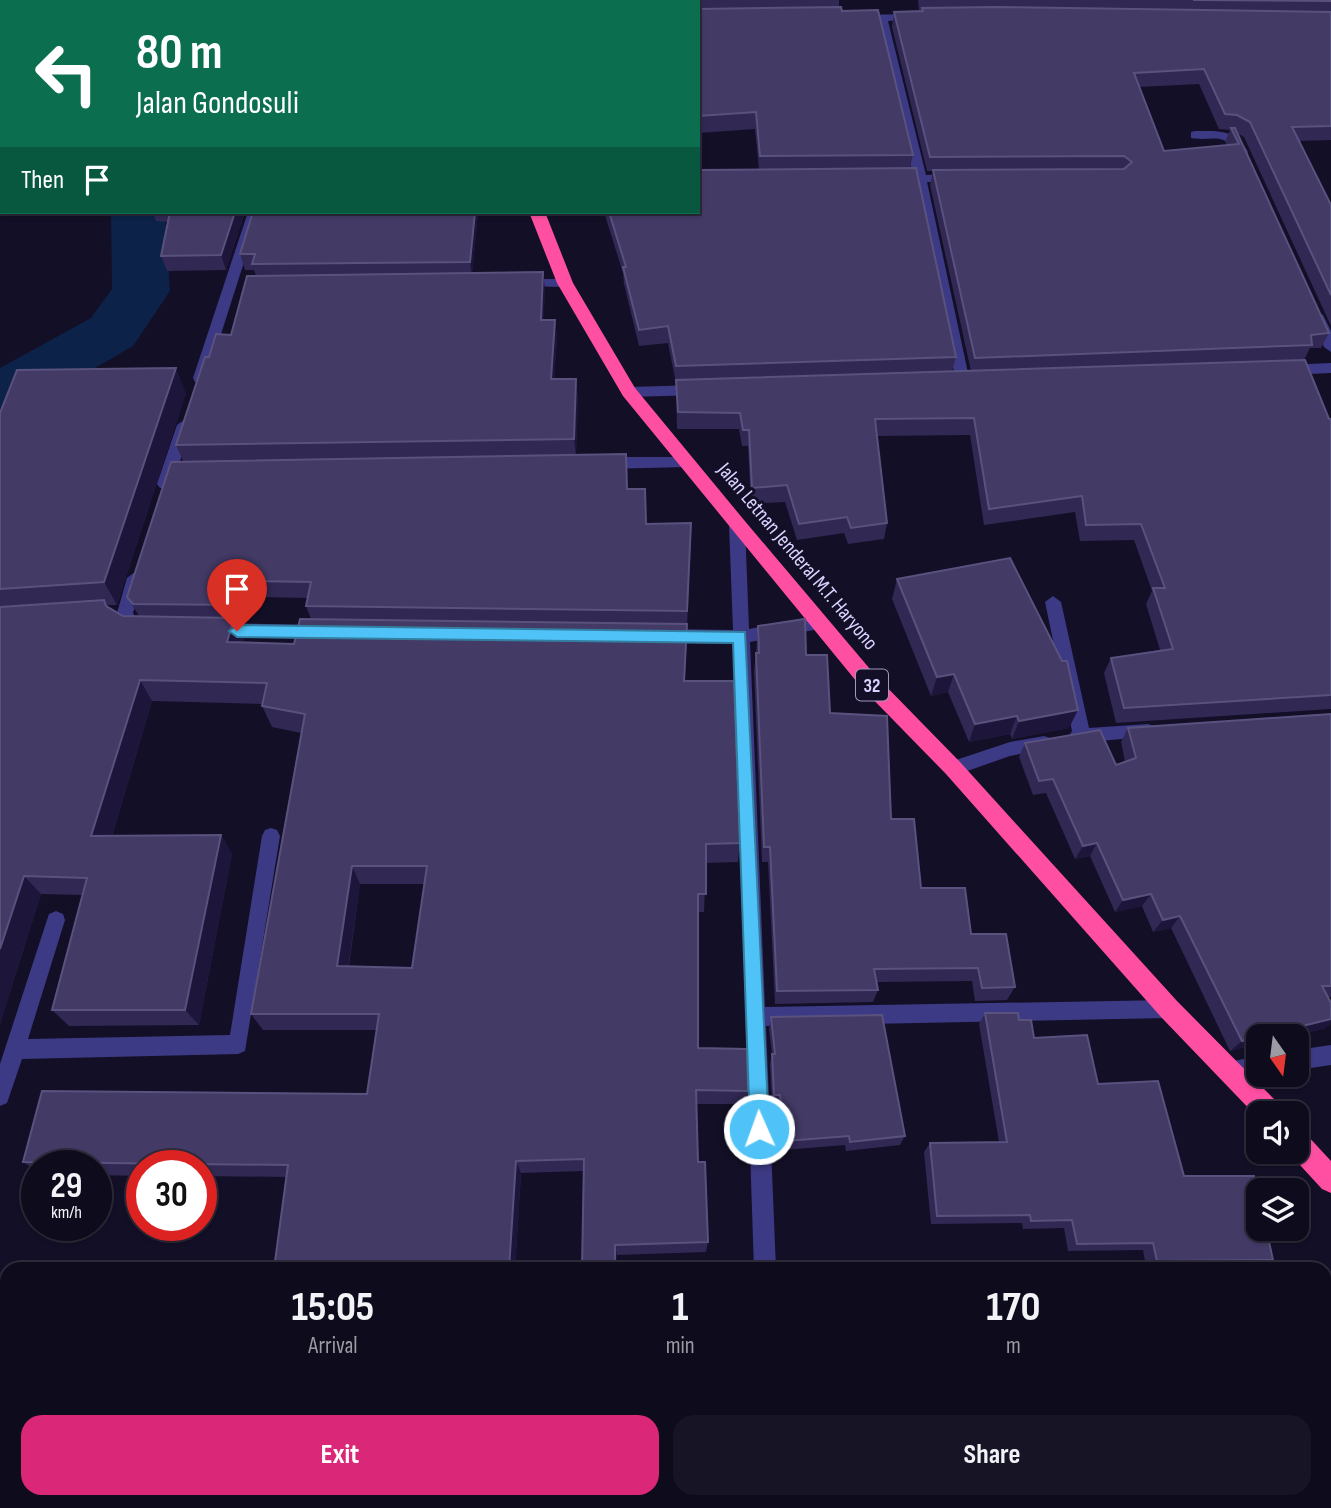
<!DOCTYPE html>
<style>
body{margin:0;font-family:"Sofia Sans Condensed",sans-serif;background:#171425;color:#f1f3f6;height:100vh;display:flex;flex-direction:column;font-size:26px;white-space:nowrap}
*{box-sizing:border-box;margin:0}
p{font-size:23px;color:#9b9ba3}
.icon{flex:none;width:38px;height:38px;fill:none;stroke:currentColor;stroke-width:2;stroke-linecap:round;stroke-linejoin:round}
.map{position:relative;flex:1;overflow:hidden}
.panel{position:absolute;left:0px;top:1262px;width:1332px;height:247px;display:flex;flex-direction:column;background:#0e0b1c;border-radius:21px 21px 0 0;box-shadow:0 2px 5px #0004,0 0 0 2px #2e2b3b}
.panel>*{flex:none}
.guide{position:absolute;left:0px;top:0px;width:700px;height:214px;box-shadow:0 2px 5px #0004,0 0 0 2px #2e2b3b;background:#0b6e4f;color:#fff;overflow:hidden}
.needle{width:46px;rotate:166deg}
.buttons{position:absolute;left:1246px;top:1024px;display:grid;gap:14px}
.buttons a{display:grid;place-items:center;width:63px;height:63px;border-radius:14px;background:#0e0b1c;box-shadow:0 2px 5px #0004,0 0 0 2px #2e2b3b;font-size:35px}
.speed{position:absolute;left:21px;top:1150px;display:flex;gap:14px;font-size:35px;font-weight:700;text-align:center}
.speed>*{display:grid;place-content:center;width:91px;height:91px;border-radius:50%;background:#0e0b1c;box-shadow:0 2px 5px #0004,0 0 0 2px #2e2b3b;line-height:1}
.speed small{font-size:18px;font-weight:400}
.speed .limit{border:10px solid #d22;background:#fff;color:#111}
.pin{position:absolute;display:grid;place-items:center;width:60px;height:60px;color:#fff;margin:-72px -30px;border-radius:50% 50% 50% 0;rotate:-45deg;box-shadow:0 0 7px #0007}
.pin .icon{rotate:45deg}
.me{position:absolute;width:77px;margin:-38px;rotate:358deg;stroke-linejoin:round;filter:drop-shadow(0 0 5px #0008)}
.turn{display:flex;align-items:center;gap:24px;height:147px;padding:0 21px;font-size:32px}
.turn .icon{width:91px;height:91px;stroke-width:2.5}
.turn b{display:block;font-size:49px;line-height:60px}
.then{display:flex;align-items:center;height:66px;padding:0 21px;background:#0003;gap:14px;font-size:26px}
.eta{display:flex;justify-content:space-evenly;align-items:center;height:119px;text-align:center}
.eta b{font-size:42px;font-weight:700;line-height:49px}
.primary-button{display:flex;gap:14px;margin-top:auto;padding:14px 21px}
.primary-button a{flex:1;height:80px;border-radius:21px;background:#db2777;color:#fff;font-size:28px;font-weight:700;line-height:80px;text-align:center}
.primary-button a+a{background:#171425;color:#f1f3f6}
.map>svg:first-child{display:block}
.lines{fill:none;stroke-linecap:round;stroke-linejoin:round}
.river{fill:#0c2248;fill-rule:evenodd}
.minor{fill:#3d3a85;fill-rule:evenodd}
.highway{fill:#ff4fa3;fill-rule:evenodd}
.wall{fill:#312854;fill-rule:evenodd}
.shaded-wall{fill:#1d163a}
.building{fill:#433a66;stroke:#5a527e;stroke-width:2;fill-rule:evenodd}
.route{fill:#4fc3f7;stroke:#337fa1;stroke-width:2}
.labels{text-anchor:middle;stroke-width:6;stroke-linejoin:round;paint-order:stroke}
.shield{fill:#130f26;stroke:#9e99be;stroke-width:2}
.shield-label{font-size:19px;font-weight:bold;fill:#d9d4ff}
.street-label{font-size:21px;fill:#d9d4ff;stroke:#130f26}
</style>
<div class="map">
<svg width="1331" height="1508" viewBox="0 0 1331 1508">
<rect width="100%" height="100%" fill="#130f26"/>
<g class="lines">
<path class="river" d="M143,0H191L143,2Z
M111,212H165L170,291L133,346L22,410L0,416V368L91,318L112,289Z"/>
<path class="minor" d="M466,0H478L479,2H468Z
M915,14L921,17L919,19L888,21L926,175L954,174L960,178L954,182H927L970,382L963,387L956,382L915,183H894L888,179L894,175H913L877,21H856L850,18L856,15Z
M1195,131C1219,131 1236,129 1248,152L1246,155H1238C1223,130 1214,142 1191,138V132Z
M248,212H260L207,378L200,383L195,382L193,378Z
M521,279H565L572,283L565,287L516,286L514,283Z
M1318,313L1323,315L1331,331V352L1324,347L1311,318Z
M1331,363V373L1287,375L1280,370L1287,365Z
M699,385L706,390L699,395L629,397L622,392L629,387Z
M184,420L191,425L173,484L170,488H160L157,484L177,425Z
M603,457H687L695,462L687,467L603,469L595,463Z
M737,519L745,525L749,629L819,615L825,617L827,622L825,627L819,629L750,642L765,1007L1169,1000L1176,1002L1179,1009L1176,1016L1169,1018L766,1026L776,1269H754L733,644L664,643L658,641L656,636L658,631L664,629L733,630L729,525Z
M135,572L143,578L133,613L137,620L148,624L150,629L148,634L142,636L125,630L117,613L127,578Z
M1053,596L1061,602L1089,728L1148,724L1154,726L1157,731L1154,736L1078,743L1072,741L1069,736L1072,731L1045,602Z
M216,623L321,625L327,627L329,632L327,637L321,639L216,637L210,635L208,630L210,625Z
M1044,736L1050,738L1053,743L1050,748L1010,756L953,776L947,773L944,768L947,763L1010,742Z
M271,828L277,830L280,836L245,1051L238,1054L22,1059L7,1103L0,1106V1064L47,920L49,914L56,911L63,914L65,920L28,1039L230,1035L262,836L265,830Z
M1331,1045V1065L1297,1070V1050Z
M1258,1056V1074H1261L1231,1080L1224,1077L1221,1070L1224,1063Z
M1325,1309H1331V1331H1325Z
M759,1502H783V1508H759Z"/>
<path class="highway" d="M492,0H506L491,2Z
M529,212H545L573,283L635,388L744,520L875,675L960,762L1177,1001L1279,1104L1282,1113H1258V1118L1161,1017L946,774L861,687L623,396L557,283Z
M1297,1131L1306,1134L1331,1161V1193L1322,1189L1288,1152H1297Z"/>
</g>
<path class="wall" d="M622,0H839V7L913,155L910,168L956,357L952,371H971L930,185L933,171H927L892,27L894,12L919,11L918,0H1331V140L1299,141L1331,205V326L1244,137L1237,133L1329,333L1321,348H1310L1304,360L1329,419H1331V709L1116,723L1104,673L1111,658L1160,650L1146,604L1152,591L1134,540L1080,541L1075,512L984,525L970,435L877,436L887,523L884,539L848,544L844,533L797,540L785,502L751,504L748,446H742L739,429H677L676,383L668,343L639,346L624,284L623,273L604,212H698L759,169L755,129L698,133V2H622ZM1199,84L1219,129L1230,130L1225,142L1227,145L1164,151L1139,87Z
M153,212H245L226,270L167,271L161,256L168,222L156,221Z
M253,212H498H478L472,273L545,290L543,320H555L557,338L554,379L578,396L576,455L627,489L646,524L691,523L685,681L740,843L738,862L706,863L704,912H698V1048L748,1091L746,1104H696L698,1162L708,1242L706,1252L617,1255V1269H582L583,1171L521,1173L515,1269H274L287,1177L201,1176V1166H142V1176L96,1175V1166H37V1171L23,1162L367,1094L377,1030H263L251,1014L301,733L272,727L262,706V704L152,701L112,836L221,835L232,854L199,1025L69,1026L52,1010L82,895L41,894L0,1024V413L186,393L117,605H107L123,616H139L127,597L183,461L176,445L209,357L231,335L256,276L254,270H245L240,254ZM255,597L308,598L306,606L311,619L294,644L243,642L244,640L235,621H249ZM360,884H424L412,968L349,966Z
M897,579L1069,728L1012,739L1010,734L969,742L948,692L931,696L892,599Z
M758,626L806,655L830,713L891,819L921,888L971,934L1015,987L1007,1000L975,1001L972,981L877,982L878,990L873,1002L775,1004L768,862H762L754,671L756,653Z
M1331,714V997H1328L1326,1028L1294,1036H1258V1044L1230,1051L1171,928L1153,932L1142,906L1115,912L1090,856L1075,859L1046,793L1033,795L1019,757L1025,743L1116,765L1125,762L1121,742L1128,728Z
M985,1013L1019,1020L1034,1038L1098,1084L1184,1176L1273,1260L1260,1267H1146L1143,1250L1068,1251L1064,1228L1023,1229L1022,1223L931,1224L924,1152L930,1143L999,1142L979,1024Z
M771,1017L905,1136L900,1145L846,1151L845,1145L784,1150L778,1105H772L770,1064L772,1055L769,1029Z
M0,1291H7V1437H0Z
M812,1502H1325L1331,1508H812Z"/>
<path class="shaded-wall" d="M235,212H245L226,270L221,255Z
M475,212H478L472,277L470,262Z
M543,272L545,290L543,338L541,320Z
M555,320L557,338L553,396L551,379Z
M176,368L186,393L117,605L104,582Z
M576,379L578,396L576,456L574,439Z
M249,581L255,597L249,621L242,605Z
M234,618L244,640L238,664L227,642Z
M954,674L948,692L931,696L937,677Z
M140,680L152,701L106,855L91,836Z
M1078,710L1069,728L1012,739L1019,721Z
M1017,716L1010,734L969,742L975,724Z
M221,835L232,854L199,1025L185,1010Z
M1097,843L1090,856L1075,859L1083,846Z
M352,866L360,884L346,982L337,966Z
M24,876L41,894L0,1024V949Z
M1151,894L1142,906L1115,912L1123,900Z
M1180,916L1171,928L1153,932L1163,920Z
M1331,1019V1024L1326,1028L1294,1036H1262Z
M1258,1037V1044L1230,1051L1242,1041Z
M516,1161L521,1173L515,1269H509Z
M615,1245L617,1255V1269H615Z
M494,1502H499V1508H493Z"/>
<path class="building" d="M174,0H443V2H207Z
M622,0H698L697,2H622Z
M1193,0H1331V1Z
M841,7L842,11L878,10L913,155L760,156L756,112L698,116V9Z
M996,7L1331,12V126L1292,127L1331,205V295L1250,122L1237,115L1225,114L1204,69L1134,73L1164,151L1239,144L1231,128H1235L1329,333L1311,335L1312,345L975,358L933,170L1124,169L1132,162L1124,156L930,157L894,12L923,11L922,8Z
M916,168L956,357L676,366L668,326L639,330L623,267H626L609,212H698V170Z
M170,212H235L221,255L161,256Z
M253,212H475L470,262L252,264L255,254H240Z
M543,272L541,320H555L551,379H576L574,439L176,445L205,357H209L216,334L231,335L247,276Z
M1305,360L1329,419H1331V695L1124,708L1111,658L1173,649L1153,588H1165L1141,524L1086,525L1082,496L989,509L974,418L875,419L887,523L851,528L847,517L799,524L787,485L752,488L749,430H743L740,413L678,412L676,380Z
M176,368L104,582L0,589V413L17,370Z
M626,454L627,489H645L646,524L691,523L687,611L306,606L311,582L249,581L242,605L133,604L127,597L171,462Z
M1010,558L1062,661H1067L1078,710L1019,721L1017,716L975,724L954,674L937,677L897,579Z
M104,600L106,606L123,616L234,618L227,642L294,644L300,619L687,624L684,681H734L740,843L706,844V894H698V1048L747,1049L748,1091L696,1090L698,1162H705L708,1242L615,1245V1269H582L584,1159L516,1161L509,1269H274L288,1165L23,1162L42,1091L367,1094L379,1014H251L305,714L262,706L267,683L140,680L91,836L221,835L185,1010H52L87,878L24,876L0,949V607ZM352,866H427L412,968L337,966Z
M805,619L806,655H827L830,713L887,716L891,819H914L921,888H965L971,934H1006L1015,987L982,988L978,968L874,969L878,990L777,991L770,847H764L756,653H759L758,626Z
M1331,714V986H1322L1331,1003V1019L1242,1041L1180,916L1163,920L1151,894L1123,900L1097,843L1083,846L1053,779L1039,781L1025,743L1100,730L1116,765L1136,758L1128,728Z
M985,1013H1018L1019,1020H1031L1034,1038L1087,1035L1098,1084L1158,1081L1184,1176H1254L1258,1196V1228H1266L1273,1260L1157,1261L1153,1243L1077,1244L1072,1220L1031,1221L1030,1215L937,1216L930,1143L1007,1142Z
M882,1015L905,1136L850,1142L849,1136L786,1141L780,1095H774L772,1054H775L771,1017Z
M0,1291H7V1433H0Z
M1325,1324H1331V1508H817V1502H1325Z
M0,1500H7V1502H25L107,1508H0Z
M429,1502H494L493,1508H429Z
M609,1502H729V1508H609Z"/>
<path class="route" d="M237,625L745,632L769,1129L766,1136L759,1138L753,1136L750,1129L733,643L237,637L229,631Z"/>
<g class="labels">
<rect class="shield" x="856" y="669.5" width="32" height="31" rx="5"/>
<g class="shield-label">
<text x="872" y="692">32</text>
</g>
<g class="street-label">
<text transform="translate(798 556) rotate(50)" y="7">Jalan Letnan Jenderal M.T. Haryono</text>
</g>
</g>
</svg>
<div class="buttons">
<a><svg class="needle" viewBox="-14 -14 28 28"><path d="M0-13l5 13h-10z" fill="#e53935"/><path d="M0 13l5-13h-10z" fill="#9b9ba3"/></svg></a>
<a><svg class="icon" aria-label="sound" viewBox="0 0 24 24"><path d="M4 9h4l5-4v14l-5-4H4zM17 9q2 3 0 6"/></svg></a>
<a><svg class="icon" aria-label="layers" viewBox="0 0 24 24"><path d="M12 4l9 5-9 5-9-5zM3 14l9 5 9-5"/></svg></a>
</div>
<div class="speed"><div>29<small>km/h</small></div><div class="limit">30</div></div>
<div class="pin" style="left:237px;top:631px;background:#d93025"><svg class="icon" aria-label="arrive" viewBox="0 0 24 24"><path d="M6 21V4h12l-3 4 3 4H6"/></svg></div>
<svg class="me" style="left:759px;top:1129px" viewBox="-20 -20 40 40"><circle r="17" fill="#4fc3f7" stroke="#fff" stroke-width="3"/><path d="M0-11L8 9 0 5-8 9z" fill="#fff"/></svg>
<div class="guide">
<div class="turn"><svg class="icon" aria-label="left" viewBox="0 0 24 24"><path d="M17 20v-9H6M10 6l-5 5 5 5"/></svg><div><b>80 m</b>Jalan Gondosuli</div></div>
<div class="then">Then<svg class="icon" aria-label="arrive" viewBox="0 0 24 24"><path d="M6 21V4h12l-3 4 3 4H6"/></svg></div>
</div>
<section class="panel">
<div class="eta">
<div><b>15:05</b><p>Arrival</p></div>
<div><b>1</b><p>min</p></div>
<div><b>170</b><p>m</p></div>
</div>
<div class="primary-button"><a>Exit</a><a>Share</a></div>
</section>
</div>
